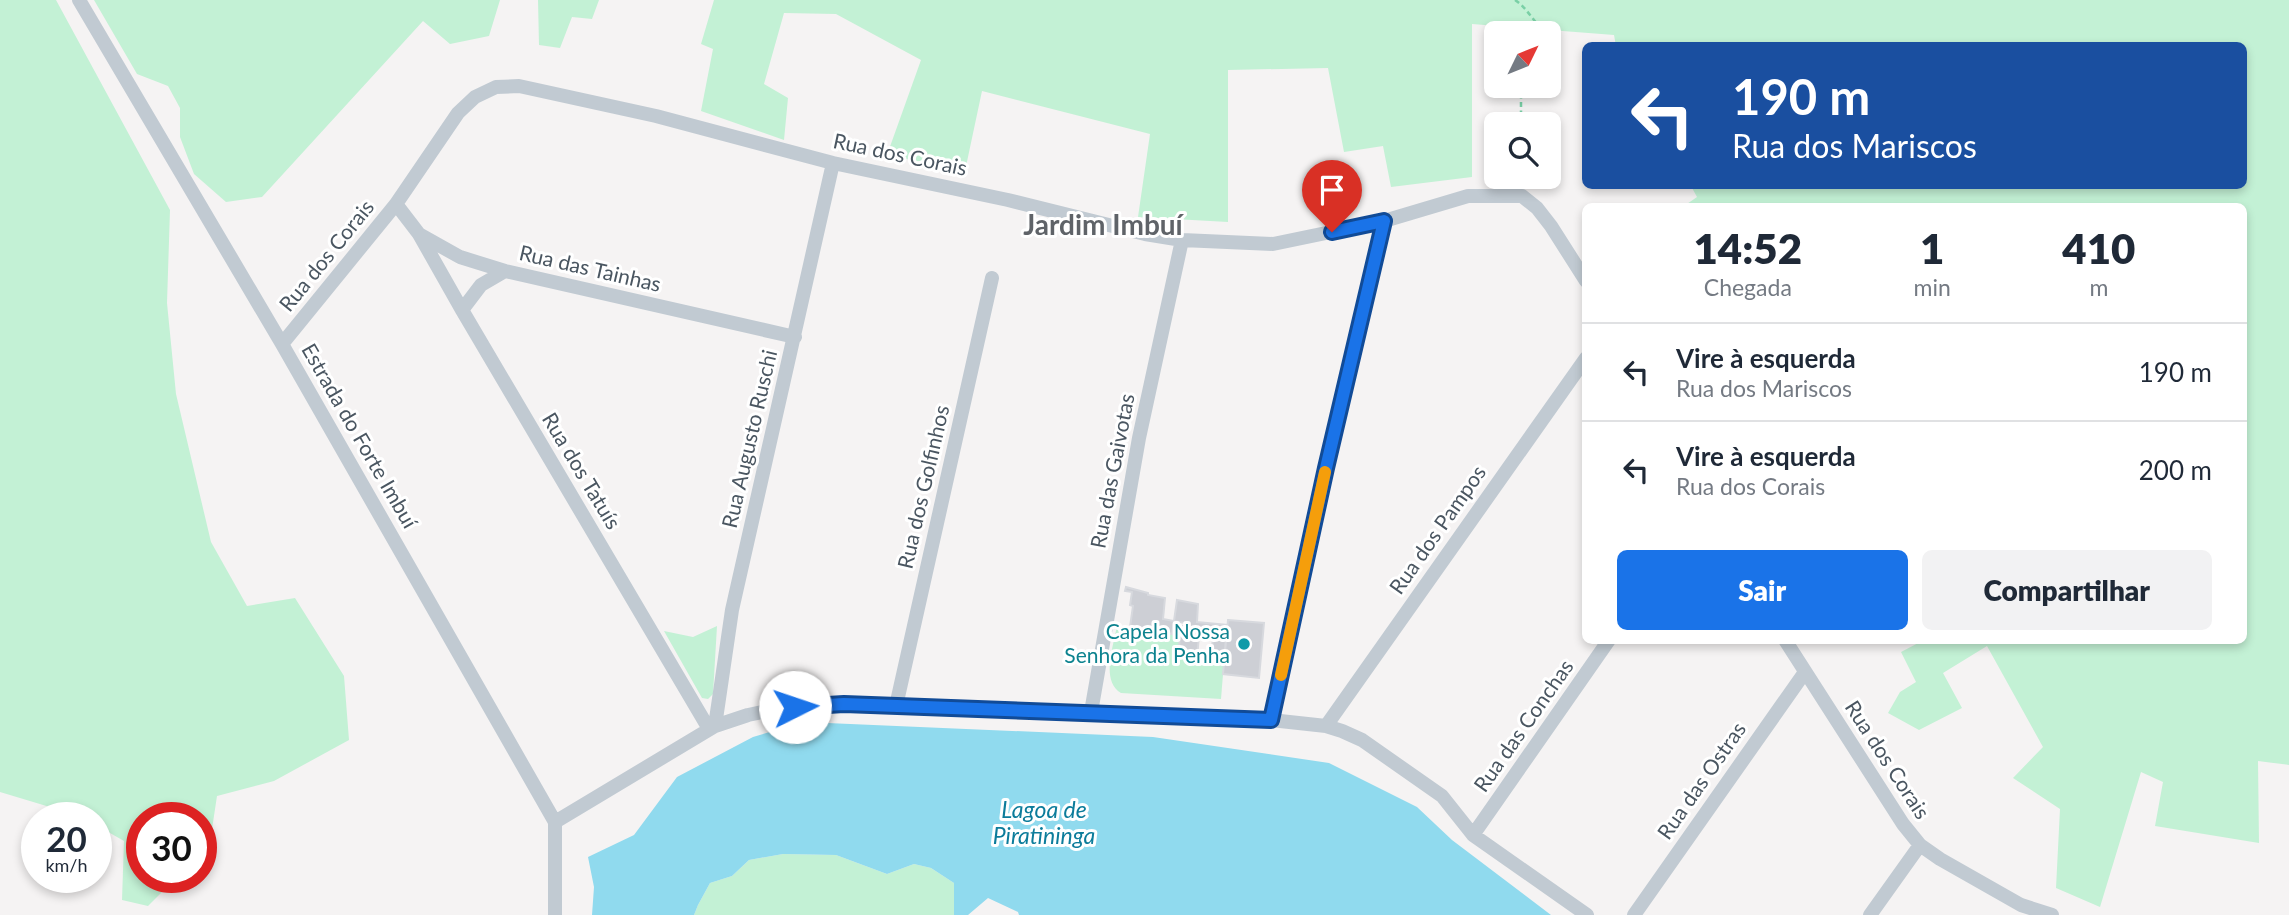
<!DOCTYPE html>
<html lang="pt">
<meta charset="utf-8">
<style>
body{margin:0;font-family:Lato,sans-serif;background:#f2f2f3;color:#1f2937;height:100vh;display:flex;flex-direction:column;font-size:26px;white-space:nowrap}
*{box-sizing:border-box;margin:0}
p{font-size:23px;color:#747a83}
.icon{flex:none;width:38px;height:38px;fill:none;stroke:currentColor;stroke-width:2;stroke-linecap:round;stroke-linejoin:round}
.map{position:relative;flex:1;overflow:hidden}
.side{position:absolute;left:1582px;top:203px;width:665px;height:441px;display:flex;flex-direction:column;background:#fff;border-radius:10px;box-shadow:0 4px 10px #0003}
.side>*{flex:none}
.hud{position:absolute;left:1582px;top:42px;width:665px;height:147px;border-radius:10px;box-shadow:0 4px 10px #0003;background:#1a4fa0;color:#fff;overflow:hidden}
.needle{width:46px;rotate:47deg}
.fabs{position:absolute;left:1484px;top:21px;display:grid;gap:14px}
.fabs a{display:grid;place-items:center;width:77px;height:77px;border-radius:10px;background:#fff;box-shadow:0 4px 10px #0003;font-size:35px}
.speed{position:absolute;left:21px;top:802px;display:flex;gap:14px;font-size:35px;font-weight:700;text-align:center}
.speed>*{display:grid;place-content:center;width:91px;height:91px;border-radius:50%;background:#fff;box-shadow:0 4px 10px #0003;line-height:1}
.speed small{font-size:18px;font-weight:400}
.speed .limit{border:10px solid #d22;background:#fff;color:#111}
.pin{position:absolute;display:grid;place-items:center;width:60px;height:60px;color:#fff;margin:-72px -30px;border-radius:50% 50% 50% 0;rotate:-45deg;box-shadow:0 0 7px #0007}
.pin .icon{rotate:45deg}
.me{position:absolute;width:77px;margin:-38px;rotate:86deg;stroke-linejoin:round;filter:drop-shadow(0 0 5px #0008)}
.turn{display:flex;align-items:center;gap:24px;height:147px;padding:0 35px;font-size:32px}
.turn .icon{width:91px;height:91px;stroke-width:2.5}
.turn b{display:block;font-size:49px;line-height:60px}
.eta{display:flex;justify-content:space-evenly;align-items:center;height:119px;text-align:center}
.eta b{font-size:42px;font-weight:800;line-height:49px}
.button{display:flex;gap:14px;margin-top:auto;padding:14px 35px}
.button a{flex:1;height:80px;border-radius:10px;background:#1a73e8;color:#fff;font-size:28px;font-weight:800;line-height:80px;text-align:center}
.button a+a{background:#f2f2f3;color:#1f2937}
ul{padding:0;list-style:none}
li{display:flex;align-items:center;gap:21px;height:98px;padding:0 35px;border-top:2px solid #e0e1e3}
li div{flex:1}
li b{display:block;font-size:26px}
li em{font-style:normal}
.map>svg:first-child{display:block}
.green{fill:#c3f1d5}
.water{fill:#90daee}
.building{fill:#cdcfd5;stroke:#d7d9de;stroke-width:2}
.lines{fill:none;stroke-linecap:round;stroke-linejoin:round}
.path{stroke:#7ad0a6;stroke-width:2.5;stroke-dasharray:5 3.5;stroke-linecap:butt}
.street{stroke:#c1cad2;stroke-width:14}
.route-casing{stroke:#114b97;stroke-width:18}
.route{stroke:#1a73e8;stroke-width:12}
.slow{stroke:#f59e0b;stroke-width:12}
.culture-dot{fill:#0f9aa8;stroke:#fff;stroke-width:2.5}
.labels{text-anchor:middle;stroke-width:6;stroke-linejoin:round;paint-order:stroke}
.street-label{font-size:21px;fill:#4a5661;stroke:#fff}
.culture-label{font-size:21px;fill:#0d838f;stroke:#fff;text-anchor:end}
.water-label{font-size:23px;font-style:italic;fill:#0c7c9b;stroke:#fff}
.district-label{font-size:28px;font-weight:bold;fill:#5f6368;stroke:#fff}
</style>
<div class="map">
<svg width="2289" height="915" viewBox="0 0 2289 915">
<rect width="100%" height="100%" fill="#f5f3f3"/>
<path class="green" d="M0,0H56L170,210L167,303L176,394L211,542L247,606L295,598L344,676L349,740L274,781L217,796L212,829L201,844V817H142V877H177L148,906L122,900L124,841L96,825V817H83L0,792Z
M94,0H500L489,36L450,44L423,21L262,197L226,202L194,174L180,137V108L168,86L137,74Z
M538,0H599L592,19L572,17L560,48L539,45Z
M714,0H2289V765L2258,761L2259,843L2155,826L2163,782L2141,772L2100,907L2056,888L2060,809L2013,778L2043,747L1987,646L1943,673L1962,708L1919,730L1888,713L1900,692L1916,682L1901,652L1922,641L2244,640V206H1684L1697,197L1691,186H2244V46H1616L1614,35L1472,24V177L1391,187L1383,146L1344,152L1328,68L1228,70V222L1138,217L1150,134L982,91L965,171L887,155L921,60L836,14L784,13L764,84L788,98L784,140L701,111L713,49L701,44Z
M1117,625L1180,635L1178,657L1224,662L1221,699L1121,693C1100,680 1114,646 1117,625Z
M717,626L713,694L708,699L702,698L664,631L693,637Z
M783,854L836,855L887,874L914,864L931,868L954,883V915H694L698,905L710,883L732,876L749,860Z"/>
<path class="water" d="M804,722L1153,737L1329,763L1417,807L1452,840L1551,915H1019L1018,912L988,898L968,915H954V883L931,868L914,864L887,874L836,855L783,854L749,860L732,876L710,883L698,905L694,915H592L594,887L588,857L634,835L677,777L753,737Z"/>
<path class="building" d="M1126,587L1148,593V595L1165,598L1163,619L1174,621L1172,634L1130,627L1133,606L1130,605L1132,592L1125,591Z
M1177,600L1198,604L1197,622L1227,625L1224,662L1211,661L1213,636L1199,635L1197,659L1178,657L1181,626H1185V623L1174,621Z
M1228,620L1264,623L1259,678L1223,674Z"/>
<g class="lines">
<path class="path" d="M1515,0C1529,9 1534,25 1548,33
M1549,34L1553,36L1557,76L1549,81
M1521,124V95L1541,86"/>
<path class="street" d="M79,0L282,344L555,822V915
M396,204L419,234L460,257L505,271L795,337
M419,234L462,310L709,729
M462,310L481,285L505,271
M282,344L396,204L458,113L475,97L496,87L519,86L656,116L833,163L1008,200L1145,234L1182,240L1273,244L1384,221L1468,196H1522L1537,208L1551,226L1586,281
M1785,640L1903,824L1920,845L1940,859L2021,905L2052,915
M896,706L992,278
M1091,712L1139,438L1182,240
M1271,720L1326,468L1384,221
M715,726L732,610L833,163
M1326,726L1586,358
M555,822L715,726L748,715L781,708L844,703L1271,720L1326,726L1342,731L1362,740L1442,796L1473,835L1587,915
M1473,835L1609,640
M1634,915L1805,672
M1870,915L1920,845"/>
</g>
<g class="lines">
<g class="route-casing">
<path id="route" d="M795,707L844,704L1271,720L1326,468L1384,221L1332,232"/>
</g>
<use href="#route" class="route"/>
<path class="slow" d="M1281,675L1325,472"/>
</g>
<circle class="culture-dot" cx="1244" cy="644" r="7"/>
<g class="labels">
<g class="street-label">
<text transform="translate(900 155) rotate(12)" y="7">Rua dos Corais</text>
<text transform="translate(327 256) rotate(-51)" y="7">Rua dos Corais</text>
<text transform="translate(590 269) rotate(13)" y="7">Rua das Tainhas</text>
<text transform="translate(359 436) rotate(60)" y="7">Estrada do Forte Imbuí</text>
<text transform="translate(750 439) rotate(-77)" y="7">Rua Augusto Ruschi</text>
<text transform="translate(581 471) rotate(59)" y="7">Rua dos Tatuís</text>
<text transform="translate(1113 471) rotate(-79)" y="7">Rua das Gaivotas</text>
<text transform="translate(924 487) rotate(-77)" y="7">Rua dos Golfinhos</text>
<text transform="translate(1438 530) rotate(-55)" y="7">Rua dos Pampos</text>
<text transform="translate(1524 726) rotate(-55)" y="7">Rua das Conchas</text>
<text transform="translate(1887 760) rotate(57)" y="7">Rua dos Corais</text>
<text transform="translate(1702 781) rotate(-55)" y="7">Rua das Ostras</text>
</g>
<g class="culture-label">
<text x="1230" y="639">Capela Nossa<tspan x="1230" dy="24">Senhora da Penha</tspan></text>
</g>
<g class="water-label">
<text x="1044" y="818">Lagoa de<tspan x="1044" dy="26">Piratininga</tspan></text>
</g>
<g class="district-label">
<text x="1103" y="235">Jardim Imbuí</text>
</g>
</g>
</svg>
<div class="fabs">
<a><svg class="needle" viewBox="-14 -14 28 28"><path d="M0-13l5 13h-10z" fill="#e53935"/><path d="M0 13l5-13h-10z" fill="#747a83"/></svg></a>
<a><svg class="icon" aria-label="search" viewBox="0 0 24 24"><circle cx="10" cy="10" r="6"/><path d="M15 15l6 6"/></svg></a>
</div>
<div class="speed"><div>20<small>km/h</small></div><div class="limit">30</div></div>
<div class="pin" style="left:1332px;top:232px;background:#d93025"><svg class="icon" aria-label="arrive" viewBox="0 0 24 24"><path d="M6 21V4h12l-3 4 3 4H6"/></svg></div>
<svg class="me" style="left:795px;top:707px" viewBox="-20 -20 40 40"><circle r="19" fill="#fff"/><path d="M0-13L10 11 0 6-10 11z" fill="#1a73e8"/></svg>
<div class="hud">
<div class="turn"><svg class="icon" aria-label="left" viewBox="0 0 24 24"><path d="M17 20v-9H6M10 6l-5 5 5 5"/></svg><div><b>190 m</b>Rua dos Mariscos</div></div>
</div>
<section class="side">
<div class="eta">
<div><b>14:52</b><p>Chegada</p></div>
<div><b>1</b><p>min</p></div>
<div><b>410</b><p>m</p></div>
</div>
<ul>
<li><svg class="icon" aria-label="left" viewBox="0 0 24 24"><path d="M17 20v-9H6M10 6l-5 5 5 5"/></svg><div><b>Vire à esquerda</b><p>Rua dos Mariscos</p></div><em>190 m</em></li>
<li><svg class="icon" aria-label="left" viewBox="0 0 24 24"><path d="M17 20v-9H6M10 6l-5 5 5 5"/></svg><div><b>Vire à esquerda</b><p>Rua dos Corais</p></div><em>200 m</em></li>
</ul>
<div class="button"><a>Sair</a><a>Compartilhar</a></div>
</section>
</div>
